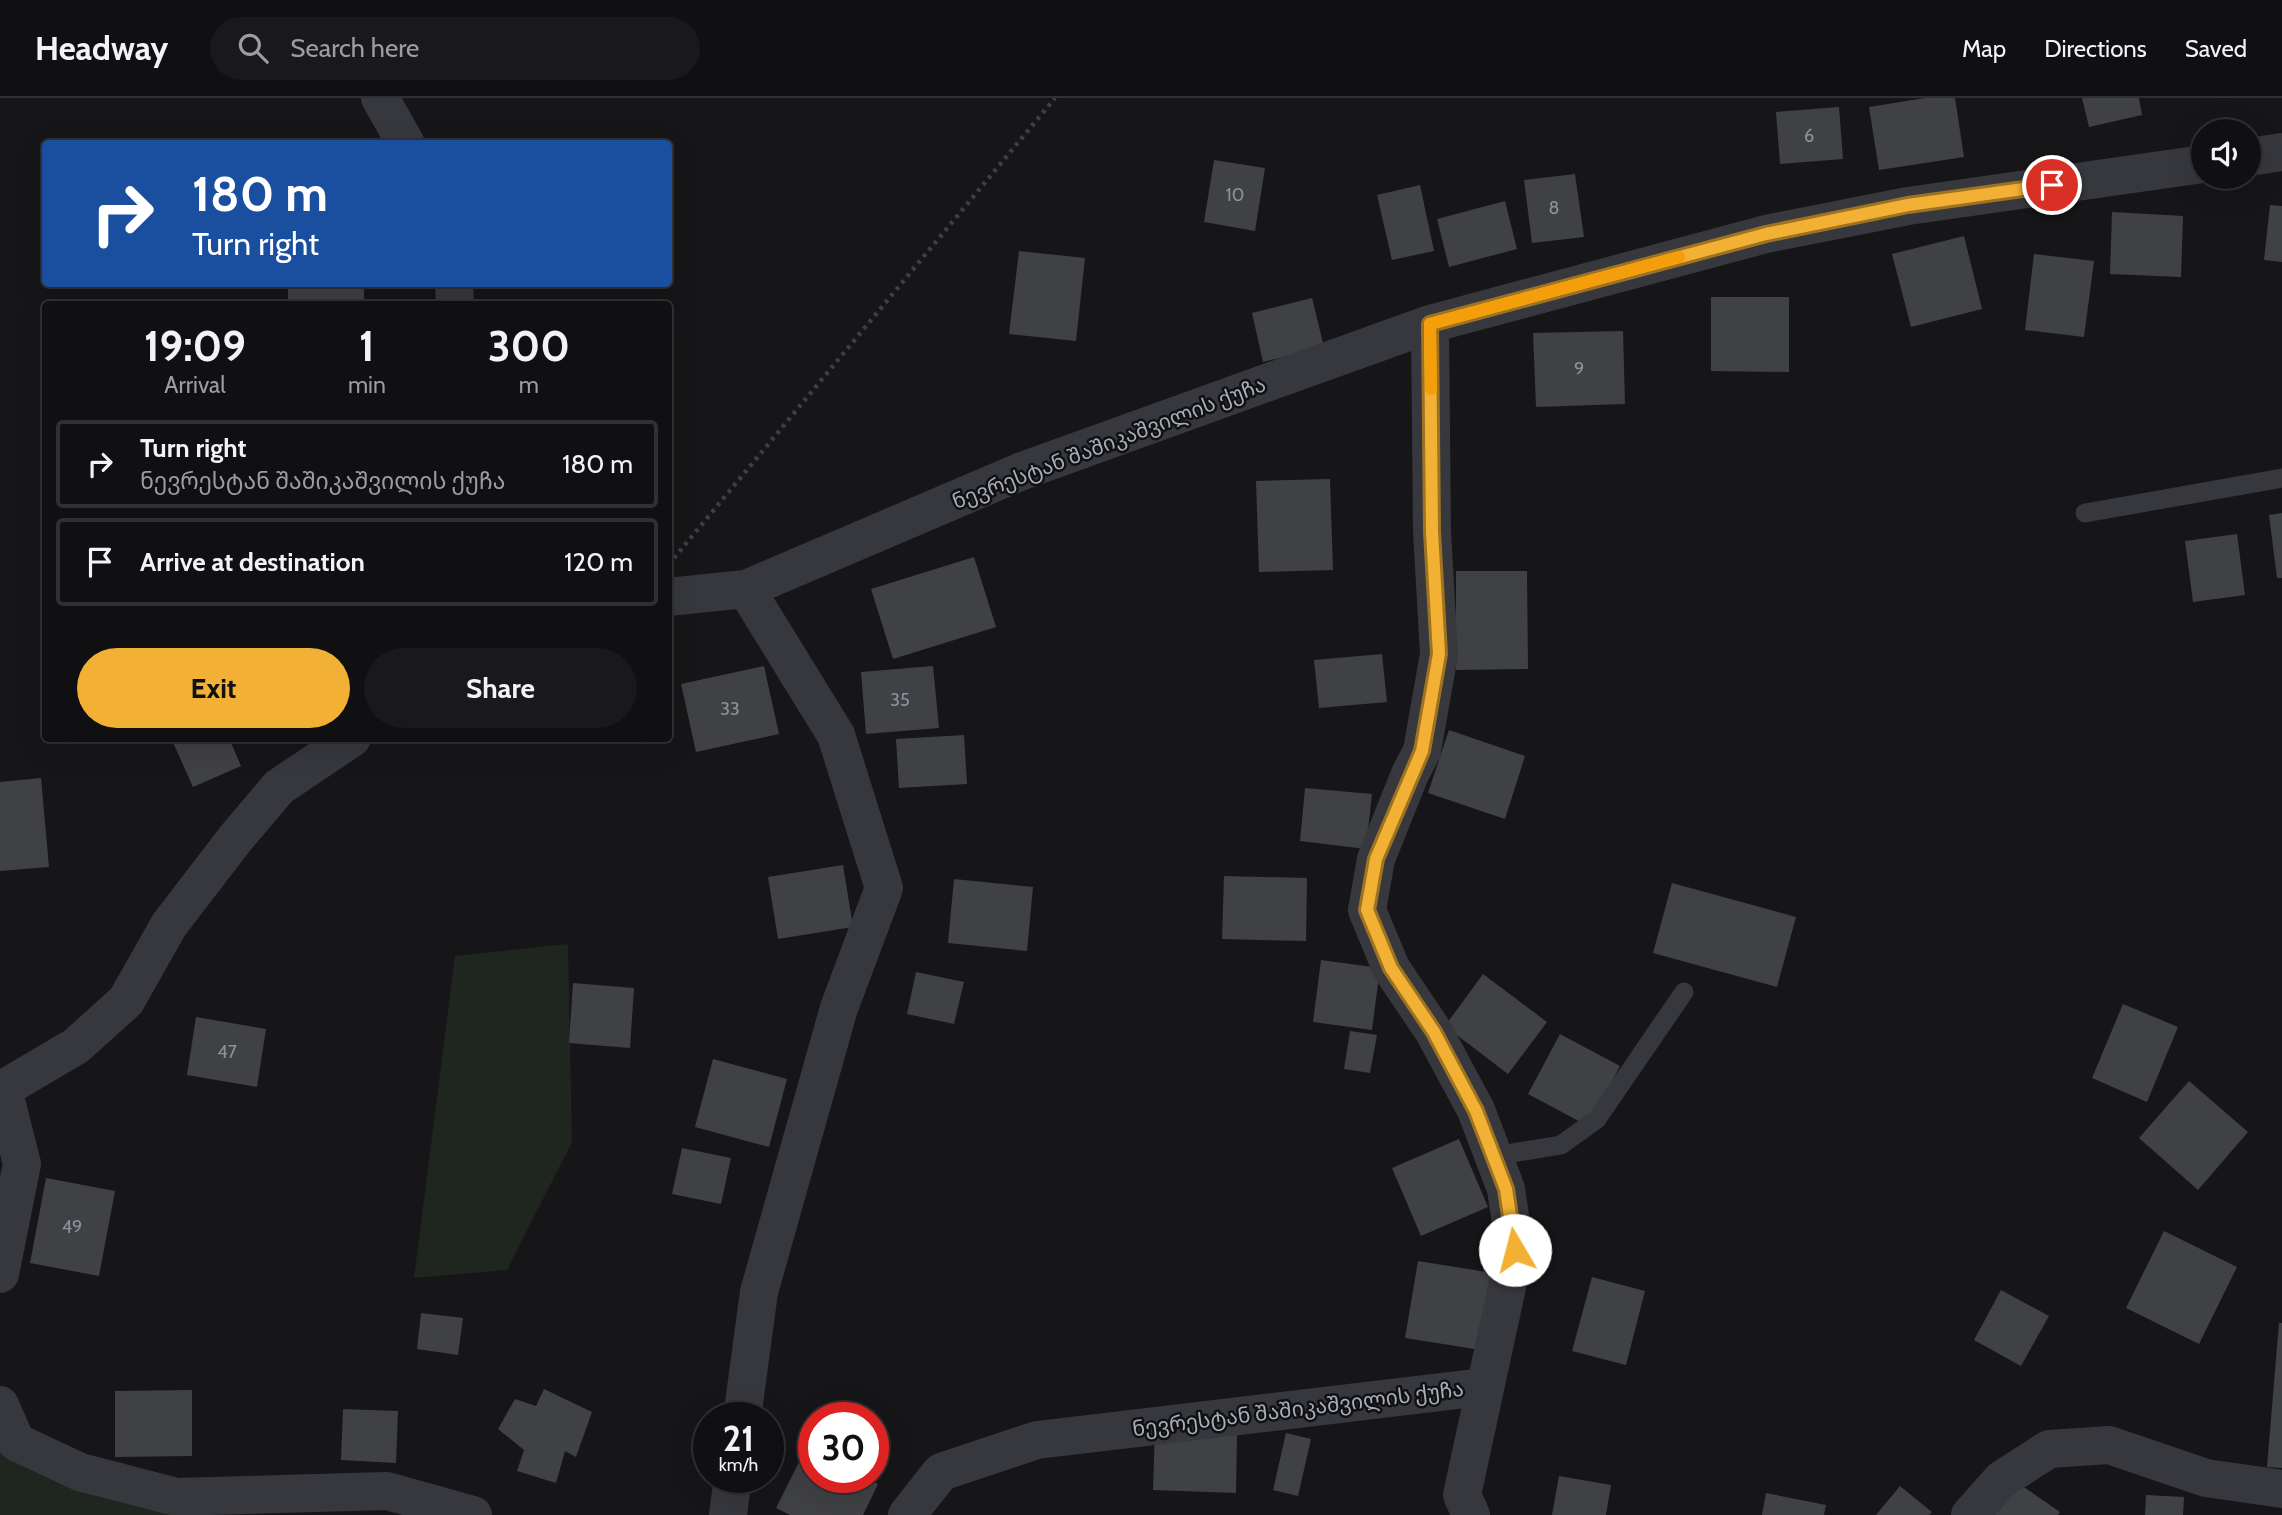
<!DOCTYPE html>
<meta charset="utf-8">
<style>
body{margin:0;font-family:Cabin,"Noto Sans Georgian",sans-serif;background:#19191b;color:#f1f3f6;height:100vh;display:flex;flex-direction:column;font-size:26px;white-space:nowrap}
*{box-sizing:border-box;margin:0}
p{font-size:23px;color:#9c9d9f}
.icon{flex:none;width:38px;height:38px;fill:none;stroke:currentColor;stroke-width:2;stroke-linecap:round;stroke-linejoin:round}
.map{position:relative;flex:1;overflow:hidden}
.side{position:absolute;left:42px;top:203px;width:630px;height:441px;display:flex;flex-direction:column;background:#101012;border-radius:7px;box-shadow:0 7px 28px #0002,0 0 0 2px #303032}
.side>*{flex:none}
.guide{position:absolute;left:42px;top:42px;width:630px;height:147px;border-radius:7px;box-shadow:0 7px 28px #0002,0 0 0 2px #303032;background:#1a4fa0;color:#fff;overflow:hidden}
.tools{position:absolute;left:2191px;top:21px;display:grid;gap:14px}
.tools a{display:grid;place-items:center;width:70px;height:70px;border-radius:50%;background:#101012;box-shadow:0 7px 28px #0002,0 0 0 2px #303032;font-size:35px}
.speed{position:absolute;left:693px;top:1304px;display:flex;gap:14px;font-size:35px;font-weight:700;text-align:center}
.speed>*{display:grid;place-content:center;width:91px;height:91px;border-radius:50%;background:#101012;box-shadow:0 7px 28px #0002,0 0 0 2px #303032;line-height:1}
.speed small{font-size:18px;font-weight:400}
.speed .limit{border:10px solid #d22;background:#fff;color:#111}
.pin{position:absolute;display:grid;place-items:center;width:60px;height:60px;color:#fff;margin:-30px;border:4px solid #fff;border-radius:50%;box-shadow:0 2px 7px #0007}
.me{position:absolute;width:77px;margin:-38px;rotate:352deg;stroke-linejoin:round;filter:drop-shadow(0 0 5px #0008)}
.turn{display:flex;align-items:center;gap:24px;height:147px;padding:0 35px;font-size:32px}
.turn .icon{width:91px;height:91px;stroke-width:2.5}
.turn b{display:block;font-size:49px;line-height:60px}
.eta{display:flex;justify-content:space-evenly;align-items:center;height:119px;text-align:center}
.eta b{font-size:42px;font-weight:700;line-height:49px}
.cta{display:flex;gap:14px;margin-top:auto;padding:14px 35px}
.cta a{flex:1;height:80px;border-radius:42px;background:#f2b134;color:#111;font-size:28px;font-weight:700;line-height:80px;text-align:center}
.cta a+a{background:#19191b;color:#f1f3f6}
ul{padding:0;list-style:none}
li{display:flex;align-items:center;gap:21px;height:88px;margin:0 14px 10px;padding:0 21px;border:4px solid #303032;border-radius:7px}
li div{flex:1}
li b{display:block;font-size:26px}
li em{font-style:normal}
header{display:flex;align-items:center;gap:42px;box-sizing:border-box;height:98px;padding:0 35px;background:#101012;border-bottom:2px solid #303032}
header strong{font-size:33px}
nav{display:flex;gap:38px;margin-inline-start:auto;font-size:24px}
.search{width:490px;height:63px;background:#19191b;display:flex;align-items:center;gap:18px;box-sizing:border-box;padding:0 24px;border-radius:38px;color:#9c9d9f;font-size:26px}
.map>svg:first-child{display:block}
.green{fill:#1e261f}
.building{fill:#404145}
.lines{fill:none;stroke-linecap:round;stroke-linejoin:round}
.path{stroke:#3d3f44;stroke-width:4.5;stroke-dasharray:3.5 5;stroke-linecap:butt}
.service{stroke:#37383d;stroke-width:19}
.minor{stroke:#37383d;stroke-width:38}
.route-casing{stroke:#9d7322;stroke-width:18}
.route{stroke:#f2b134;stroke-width:12}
.slow{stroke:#f59e0b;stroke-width:12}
.labels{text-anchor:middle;stroke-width:5;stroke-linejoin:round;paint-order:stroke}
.number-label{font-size:18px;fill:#8e929b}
.street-label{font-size:21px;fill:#a8adb8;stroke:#111113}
</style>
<header>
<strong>Headway</strong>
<div class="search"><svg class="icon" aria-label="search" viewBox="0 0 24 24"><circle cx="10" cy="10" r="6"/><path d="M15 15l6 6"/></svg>Search here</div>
<nav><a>Map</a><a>Directions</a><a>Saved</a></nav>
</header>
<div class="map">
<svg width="2282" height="1417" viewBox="0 0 2282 1417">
<rect width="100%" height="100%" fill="#161618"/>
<path class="green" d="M568,846L572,1044L507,1172L414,1180L455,858Z
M0,1307L17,1344L172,1417H0Z"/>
<path class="building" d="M1925,0H1955L1964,59L1879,72L1869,9Z
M2082,0H2139L2142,17L2089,29Z
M1839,9L1843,61L1780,66L1776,14Z
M1214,62L1265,70L1255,133L1204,124Z
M1575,76L1584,139L1532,145L1524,82Z
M1420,87L1434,153L1392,162L1377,97Z
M1505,103L1517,151L1449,169L1437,121Z
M2270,107L2282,108V164L2264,162Z
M2112,114L2183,118L2181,179L2110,176Z
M1964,138L1982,211L1911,229L1892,156Z
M1019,153L1085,160L1076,243L1009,236Z
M2034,156L2094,163L2084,239L2025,232Z
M288,186H364V206H288Z
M1711,199H1789V274L1711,273Z
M1312,200L1324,249L1263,264L1252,215Z
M1623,233L1625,306L1536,309L1533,235Z
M1330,381L1333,472L1259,474L1256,383Z
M2282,415V480H2277L2269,417Z
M2237,436L2245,497L2193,504L2185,443Z
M974,459L996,529L893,561L871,491Z
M1456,473H1527L1528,571L1456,572Z
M1382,556L1387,604L1319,610L1314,562Z
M764,568L779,636L696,654L681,586Z
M933,568L939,630L866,636L861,574Z
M1449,632L1525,658L1505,721L1428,695Z
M964,637L967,686L899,690L896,641Z
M171,640H229L241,668L193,689Z
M41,680L49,769L0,773V684Z
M1305,690L1372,696L1366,751L1300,743Z
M843,767L853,829L778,841L768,779Z
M1224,778L1307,780L1306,843L1222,841Z
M954,781L1033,789L1027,853L948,845Z
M1672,785L1796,819L1777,889L1653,855Z
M1321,862L1380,870L1372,932L1313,924Z
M916,874L964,884L954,926L907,916Z
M1483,876L1547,924L1508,976L1445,928Z
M573,885L634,890L630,950L569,945Z
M2123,906L2178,929L2147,1004L2092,980Z
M196,919L266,931L257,989L187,977Z
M1350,933L1377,937L1370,975L1344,971Z
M1560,936L1620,968L1588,1028L1528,996Z
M713,961L787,981L769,1049L695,1029Z
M2189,983L2248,1034L2198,1092L2139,1040Z
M1459,1041L1488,1109L1421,1138L1392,1070Z
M682,1050L731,1060L721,1106L672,1096Z
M46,1080L115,1093L99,1178L30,1165Z
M2164,1133L2237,1169L2199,1246L2126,1210Z
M1418,1163L1493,1175L1481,1252L1405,1240Z
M1592,1179L1645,1193L1626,1267L1572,1253Z
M2001,1192L2049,1218L2021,1268L1974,1242Z
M421,1215L463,1220L458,1257L417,1251Z
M2279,1225H2282V1370L2267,1369Z
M544,1291L592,1314L576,1359L565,1353L556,1385L517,1373L524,1352L498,1331L515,1301L536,1308Z
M192,1292V1358L115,1359V1293Z
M343,1311L398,1313L396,1365L341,1362Z
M1155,1331L1237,1334L1236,1395L1153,1392Z
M1286,1335L1311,1341L1298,1398L1273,1392Z
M806,1350L814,1353V1379H865L878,1386L863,1417H790L776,1410Z
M1559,1378L1611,1387L1606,1417H1552Z
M2015,1383L2060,1414L2058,1417H1992Z
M1900,1388L1932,1414L1929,1417H1876Z
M1766,1395L1826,1407L1824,1417H1762Z
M2146,1397L2184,1399L2183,1417H2145Z"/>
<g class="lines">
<path class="path" d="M674,460L1055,0"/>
<path class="service" d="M2085,415L2282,380
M1494,1058L1561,1047L1597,1021L1684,894"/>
<path class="minor" d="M380,0L406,46
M2249,59L2282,54
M454,186L455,206
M1430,226L1432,434L1439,556L1422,653L1410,676L1376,761L1367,812L1391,870L1434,934L1476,1012L1506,1091L1515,1152L1462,1397L1471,1417
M668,499L746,491L1022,373L1430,226L1766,136L1908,108L2203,66
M3,991L76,948L126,903L169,827L235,741L279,689L352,640
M0,1176L22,1066L3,991
M0,1307L16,1344L80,1374L176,1399L387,1393L473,1417
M742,1320L759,1194L839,910L884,790L836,637L746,491
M728,1417L733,1379
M907,1417L941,1374L1037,1342L1483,1289
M1970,1417L2001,1382L2049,1351L2109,1347L2206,1380L2282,1391"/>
</g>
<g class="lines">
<g class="route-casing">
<path id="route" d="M1515,1152L1506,1091L1476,1013L1434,934L1391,870L1367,812L1376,761L1422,653L1439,556L1432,434L1430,226L1766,136L1908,107L2052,87"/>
</g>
<use href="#route" class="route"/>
<path class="slow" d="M1431,291L1430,226L1679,159"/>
</g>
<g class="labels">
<g class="number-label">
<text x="1809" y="44">6</text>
<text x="1235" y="103">10</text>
<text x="1554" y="116">8</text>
<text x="1579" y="277">9</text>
<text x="900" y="608">35</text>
<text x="730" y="617">33</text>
<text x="227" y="960">47</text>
<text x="72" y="1135">49</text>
</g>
<g class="street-label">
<text transform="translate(1109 345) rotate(-21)" y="7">ნევრესტან შაშიკაშვილის ქუჩა</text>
<text transform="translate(1298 1311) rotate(-7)" y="7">ნევრესტან შაშიკაშვილის ქუჩა</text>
</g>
</g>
</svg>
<div class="tools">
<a><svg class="icon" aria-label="sound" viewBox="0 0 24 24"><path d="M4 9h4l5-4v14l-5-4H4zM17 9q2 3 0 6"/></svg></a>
</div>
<div class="speed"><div>21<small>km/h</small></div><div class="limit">30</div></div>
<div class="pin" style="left:2052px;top:87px;background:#d93025"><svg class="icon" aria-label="arrive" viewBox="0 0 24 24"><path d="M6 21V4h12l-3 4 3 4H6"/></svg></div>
<svg class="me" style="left:1515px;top:1152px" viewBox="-20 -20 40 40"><circle r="19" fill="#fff"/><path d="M0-13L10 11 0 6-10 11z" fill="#f2b134"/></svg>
<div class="guide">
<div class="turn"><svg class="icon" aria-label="right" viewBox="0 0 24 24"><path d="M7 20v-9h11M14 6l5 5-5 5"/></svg><div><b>180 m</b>Turn right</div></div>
</div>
<section class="side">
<div class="eta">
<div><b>19:09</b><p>Arrival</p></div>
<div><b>1</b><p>min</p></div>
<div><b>300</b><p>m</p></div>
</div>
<ul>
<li><svg class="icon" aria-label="right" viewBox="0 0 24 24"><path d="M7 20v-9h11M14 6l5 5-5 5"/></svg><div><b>Turn right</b><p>ნევრესტან შაშიკაშვილის ქუჩა</p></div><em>180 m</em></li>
<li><svg class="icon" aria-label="arrive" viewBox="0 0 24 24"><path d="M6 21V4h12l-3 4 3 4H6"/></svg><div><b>Arrive at destination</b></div><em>120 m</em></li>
</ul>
<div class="cta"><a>Exit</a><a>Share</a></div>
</section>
</div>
